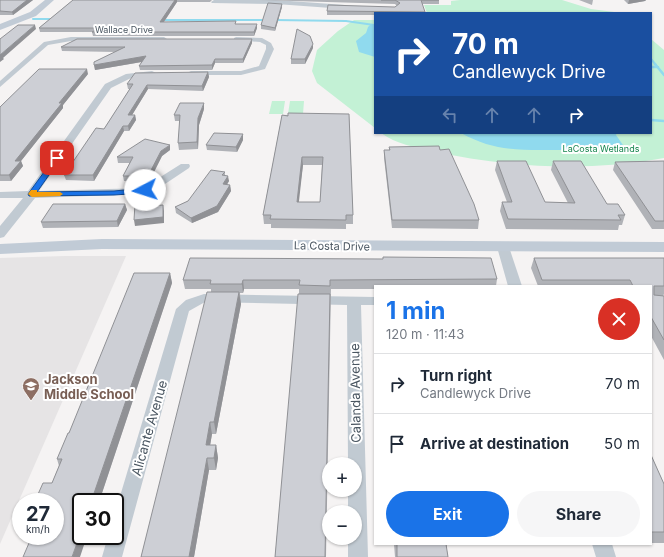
<!DOCTYPE html>
<meta charset="utf-8">
<style>
body{margin:0;font-family:Inter,sans-serif;background:#f6f6f7;color:#1f2937;height:100vh;display:flex;flex-direction:column;font-size:15px;white-space:nowrap}
*{box-sizing:border-box;margin:0}
p{font-size:13px;color:#747a83}
.icon{flex:none;width:22px;height:22px;fill:none;stroke:currentColor;stroke-width:2;stroke-linecap:round;stroke-linejoin:round}
.map{position:relative;flex:1;overflow:hidden}
.panel{position:absolute;left:374px;top:285px;width:278px;height:260px;display:flex;flex-direction:column;background:#fff;border-radius:0px;box-shadow:0 1px 3px #0004}
.panel>*{flex:none}
.hud{position:absolute;left:374px;top:12px;width:278px;height:122px;border-radius:0px;box-shadow:0 1px 3px #0004;background:#1a4fa0;color:#fff;overflow:hidden}
.buttons{position:absolute;left:322px;top:457px;display:grid;gap:8px}
.buttons a{display:grid;place-items:center;width:40px;height:40px;border-radius:50%;background:#fff;box-shadow:0 1px 3px #0004;font-size:20px}
.speed{position:absolute;left:12px;top:493px;display:flex;gap:8px;font-size:20px;font-weight:700;text-align:center}
.speed>*{display:grid;place-content:center;width:52px;height:52px;border-radius:50%;background:#fff;box-shadow:0 1px 3px #0004;line-height:1}
.speed small{font-size:10px;font-weight:400}
.speed .limit{border:2px solid #111;border-radius:6px;background:#fff;color:#111}
.pin{position:absolute;display:grid;place-items:center;width:34px;height:34px;color:#fff;margin:-17px;border-radius:8px;box-shadow:0 2px 6px #0006}
.me{position:absolute;width:44px;margin:-22px;rotate:265deg;stroke-linejoin:round;filter:drop-shadow(0 0 3px #0008)}
.turn{display:flex;align-items:center;gap:14px;height:84px;padding:0 12px;font-size:18px}
.turn .icon{width:52px;height:52px;stroke-width:2.5}
.turn b{display:block;font-size:28px;line-height:34px}
.lanes{display:flex;align-items:center;height:38px;padding:0 12px;background:#0003;justify-content:center;gap:20px;direction:ltr}
.lanes .off{opacity:.35}
.round{display:grid;place-items:center;flex:none;width:42px;height:42px;border-radius:21px;background:#f6f6f7}
.head{display:flex;align-items:center;justify-content:space-between;height:68px;padding:0 12px}
h1{font-size:24px;font-weight:700;line-height:30px;color:#1a73e8}
.action{display:flex;gap:8px;margin-top:auto;padding:8px 12px}
.action a{flex:1;height:46px;border-radius:24px;background:#1a73e8;color:#fff;font-size:16px;font-weight:700;line-height:46px;text-align:center}
.action a+a{background:#f6f6f7;color:#1f2937}
ul{padding:0;list-style:none}
li{display:flex;align-items:center;gap:12px;height:60px;padding:0 12px;border-top:1px solid #e0e1e3}
li div{flex:1}
li b{display:block;font-size:15px}
li em{font-style:normal}
.map>svg:first-child{display:block}
.education{fill:#e6e4e5}
.green{fill:#c3f1d5}
.water{fill:#90daee}
.lines{fill:none;stroke-linecap:round;stroke-linejoin:round}
.stream-far1{stroke:#90daee;stroke-width:2}
.stream{stroke:#90daee;stroke-width:2.5}
.street{fill:#c1cad2;fill-rule:evenodd}
.secondary{fill:#c1cbd6;fill-rule:evenodd}
.wall{fill:#b0b2b7;fill-rule:evenodd}
.shaded-wall{fill:#909195}
.building{fill:#cdcfd5;stroke:#909195;fill-rule:evenodd}
.route{fill:#1a73e8;stroke:#114b97}
.slow{fill:#f59e0b}
.labels{text-anchor:middle;stroke-width:4;stroke-linejoin:round;paint-order:stroke}
.far-street-label{font-size:9px;fill:#4a5661;stroke:#fff}
.far-park-label{font-size:9px;fill:#17864f;stroke:#fff}
.street-label{font-size:11px;fill:#4a5661;stroke:#fff}
.near-education-label{font-size:13px;font-weight:bold;fill:#785e54;stroke:#fff;text-anchor:start}
.near-street-label{font-size:13px;fill:#4a5661;stroke:#fff}
</style>
<div class="map">
<svg width="664" height="557" viewBox="0 0 664 557">
<rect width="100%" height="100%" fill="#f5f3f3"/>
<path class="education" d="M65,256H126L0,544V258Z"/>
<path class="green" d="M460,0H562L591,9L622,13H427L424,5H451V1Z
M354,20H375V128L317,83L312,71L317,50L338,31Z
M651,39L664,50V158C588,172 507,168 432,151C415,147 396,144 381,133H651Z
M272,101H285L283,114H269Z
M290,101H304L303,114H288Z"/>
<path class="water" d="M371,24H375V57L359,52L356,41L366,33L368,27Z
M461,133H617L616,135L623,145C602,150 580,149 559,150C521,150 495,152 461,133Z"/>
<g class="lines">
<path class="stream-far1" d="M33,19H54
M160,20H268
M274,20L346,21L374,25
M651,59L656,65"/>
<path class="stream" d="M655,64L664,75
M651,67H658
M651,120L664,121"/>
<path class="street" d="M214,0H276L345,5L348,7L345,9L276,4L212,3L211,2Z
M71,37H164L167,39L164,41H71L48,45L0,87V81L44,42Z
M236,37L262,38L271,43L274,49L265,69L241,75H188L187,73L191,71H241L259,66L266,49V45L260,42L234,40V38Z
M152,71L156,73L155,75L131,78L111,88L39,191L143,188L181,164H189L190,166L189,168L165,184L145,194L35,198L4,237L0,238V226L23,198H0V192L28,191L105,84L126,74Z
M503,243L509,247L522,286H508L497,247Z
M204,294L375,297V305H361L368,557H348V538H355V512H348V490H355V464H348L347,305L205,302L189,311L122,557H102L108,536H115V513L176,309L186,300Z
M592,544H612L616,557H596Z"/>
<path class="secondary" d="M45,0H54L36,16L0,30V24L30,12Z
M102,239L664,242V252L102,249L0,254V244Z"/>
</g>
<path class="wall" d="M0,0H33L13,15H0Z
M73,0H212L210,2H177L164,22L236,24L257,28L254,36H93L92,32H40L39,28Z
M259,0H439V4H422L424,13H375V15H327V11L395,7L397,6L395,4Z
M579,0H593L592,5Z
M624,0H646L645,1L628,4Z
M282,4V7L275,31L261,29V25Z
M252,43L243,63H215L212,70H140L139,66L142,62L95,70L94,62L116,52L62,51L61,47Z
M313,48L305,64H291V59Z
M208,72L209,77L203,91L148,89L132,115H135L136,120L129,131H124L94,181L66,180L64,175L104,129L130,89H128L127,84Z
M88,74L63,105V108L21,161L23,166L11,181H0V107Z
M204,109L199,125L198,149L179,150L178,143L180,121H175L174,115Z
M349,114L353,215V224H346V229L271,228V224H264L263,215L282,115ZM303,165H322L320,202H298Z
M243,134V140L237,152L207,150L206,145Z
M389,147L479,220L478,229L392,228L384,158V150H389Z
M170,150L162,156L149,182L124,181L123,176L130,163H118L117,157Z
M497,161L545,202L568,203L551,170L553,161L607,204L625,215L622,225H619L618,230L506,229L500,211L502,202H507L495,170Z
M664,161V229H652L613,170L615,162Z
M225,172V175L229,181L227,185H230L231,191L218,212L192,223L176,213L175,207L188,201Z
M125,204L127,210L118,227L43,228L41,222Z
M534,258H664V294L663,296H664V360L651,336V286H538L531,268Z
M170,273L172,283L99,502H36L35,501L52,483L59,466L57,459L69,433Z
M497,279L496,286H375V289H331L326,557H275L299,294V289H244L243,293H240L241,304L216,434H212L210,445H216L218,458L216,470H209L194,557H141L211,292V289H185L183,280Z
M651,455L664,484V543H651Z
M394,544H446L448,557H395Z"/>
<path class="shaded-wall" d="M27,0H33L13,15L12,12Z
M175,0H177V2L161,26L160,22Z
M629,0H646L645,1L628,4Z
M282,4V7L275,31V28Z
M257,24V28L254,36V32Z
M35,25L36,29L3,58L4,59L0,62V55Z
M252,39V43L243,63V59Z
M313,44V48L305,64V59Z
M146,56L147,61L95,70L94,65Z
M215,59V63L212,70V65Z
M87,69L88,74L63,105V108L17,166L15,161L59,103Z
M208,72L209,77L203,91L202,86Z
M147,85L148,89L129,120L128,115Z
M204,103V109L199,125L198,149L197,142L198,118Z
M135,115L136,120L129,131L128,126Z
M123,126L124,131L94,181L93,175Z
M243,134V140L237,152L236,147Z
M170,145V150L162,156L149,182L148,176L161,151Z
M302,157L303,165L298,210L297,202Z
M21,161L23,166L11,181L9,175Z
M228,176L229,181L223,190V184Z
M230,185L231,191L218,212L192,223L191,218Z
M125,204L127,210L118,227L117,221Z
M163,205L164,211V223L135,226L134,220Z
M170,273L172,283L99,502H91Z
M243,280L244,289L243,293L242,284Z
M239,292L241,304L216,434L214,422Z
M210,422L212,434L208,458L206,445Z
M216,445L218,458L216,470L214,458Z
M207,458L209,470L194,557H189Z
M81,532V536H87L80,557H72Z"/>
<path class="building" d="M0,0H27L12,12L0,11Z
M73,0H175L160,22L236,21L235,24H257L254,32H92L100,28H39Z
M381,0H439H421L425,12L327,11L328,5L395,7L400,3L395,0Z
M268,3L282,4L275,28L261,25Z
M18,25H35L0,55V39Z
M297,29L310,36L313,44L305,59H291Z
M77,39H252L243,59H215L212,65L139,66L146,56L94,65V62L125,47H61Z
M39,69H87L59,103H62L15,161H21L9,175H0V107Z
M208,72L202,86L147,85L128,115H135L128,126H123L93,175H64L96,128L104,129L133,84H127L135,73Z
M180,103H204L198,118L197,142L178,143L180,115H174Z
M288,113L349,114L353,215H346V220L270,219L271,215H263L282,115L288,116ZM302,157H323L320,202H297Z
M214,133L243,134L236,147L206,145Z
M145,139L170,145L161,151L148,176H123L133,157H117Z
M439,146L440,150L449,149L474,204L479,220H392L384,150H390L389,147Z
M497,161H526L545,202L575,203L553,161H581L607,204H618L625,215H618L621,220L508,219L502,202H512Z
M664,161V221H655L615,162Z
M211,170L225,172L222,175L228,176L223,184L230,185L217,206L191,218L175,207L188,201Z
M150,202V206L163,205V217L134,220L135,204Z
M53,204H125L117,221L41,222Z
M383,257L491,258L497,279L330,280V286L299,285L300,280H243L242,284H210L211,280H183L190,258L383,259Z
M534,258H664V286H654V295L664,296V340L651,317V286H633L630,280H542Z
M134,273H170L91,502H81V532L72,557H23L32,536H55V502H46V501H35L43,483H52L62,459H57L68,433H69Z
M207,292H239L214,422H210L206,445H216L214,458H207L189,557H141Z
M298,294H330L325,557H275Z
M651,455L664,484V532H651Z
M397,544H446L448,557H397Z"/>
<path class="route" d="M55,157L61,158L37,192L114,191L145,188L148,190L145,193L114,195L29,196L28,194Z"/>
<path class="slow" d="M31,190H37V192H60L63,194L60,196L32,197L28,194Z"/>
<defs>
<g id="school-pin" transform="scale(0.9)"><path d="M0 17L-7.5 6A9.5 9.5 0 1 1 7.5 6Z" fill="#8d6e63" stroke="#fff"/><path d="M0-5L7-2L0 1L-7-2ZM-4 1L0 2.5L4 1V4Q0 6-4 4Z" fill="#fff"/></g>
</defs>
<g fill-rule="evenodd">
<use href="#school-pin" x="31" y="386"/>
</g>
<g class="labels">
<g class="far-street-label">
<text x="124" y="33">Wallace Drive</text>
</g>
<g class="far-park-label">
<text x="601" y="152">LaCosta Wetlands</text>
</g>
<g class="street-label">
<text transform="translate(332 246) rotate(1)" y="4">La Costa Drive</text>
</g>
<g class="near-education-label">
<text x="44" y="384">Jackson<tspan x="44" dy="15">Middle School</tspan></text>
</g>
<g class="near-street-label">
<text transform="translate(355 393) rotate(-91)" y="5">Calanda Avenue</text>
<text transform="translate(149 428) rotate(-74)" y="5">Alicante Avenue</text>
</g>
</g>
</svg>
<div class="buttons">
<a>+</a>
<a>−</a>
</div>
<div class="speed"><div>27<small>km/h</small></div><div class="limit">30</div></div>
<div class="pin" style="left:57px;top:158px;background:#d93025"><svg class="icon" aria-label="arrive" viewBox="0 0 24 24"><path d="M6 21V4h12l-3 4 3 4H6"/></svg></div>
<svg class="me" style="left:145px;top:190px" viewBox="-20 -20 40 40"><circle r="19" fill="#fff"/><path d="M0-13L10 11 0 6-10 11z" fill="#1a73e8"/></svg>
<div class="hud">
<div class="turn"><svg class="icon" aria-label="right" viewBox="0 0 24 24"><path d="M7 20v-9h11M14 6l5 5-5 5"/></svg><div><b>70 m</b>Candlewyck Drive</div></div>
<div class="lanes"><svg class="icon off" aria-label="left" viewBox="0 0 24 24"><path d="M17 20v-9H6M10 6l-5 5 5 5"/></svg><svg class="icon off" aria-label="ahead" viewBox="0 0 24 24"><path d="M12 20V5M6 11l6-6 6 6"/></svg><svg class="icon off" aria-label="ahead" viewBox="0 0 24 24"><path d="M12 20V5M6 11l6-6 6 6"/></svg><svg class="icon" aria-label="right" viewBox="0 0 24 24"><path d="M7 20v-9h11M14 6l5 5-5 5"/></svg></div>
</div>
<section class="panel">
<div class="head"><div><h1>1 min</h1><p>120 m · 11:43</p></div><a class="round" style="background:#d93025;color:#fff"><svg class="icon" aria-label="close" viewBox="0 0 24 24"><path d="M6 6l12 12M18 6L6 18"/></svg></a></div>
<ul>
<li><svg class="icon" aria-label="right" viewBox="0 0 24 24"><path d="M7 20v-9h11M14 6l5 5-5 5"/></svg><div><b>Turn right</b><p>Candlewyck Drive</p></div><em>70 m</em></li>
<li><svg class="icon" aria-label="arrive" viewBox="0 0 24 24"><path d="M6 21V4h12l-3 4 3 4H6"/></svg><div><b>Arrive at destination</b></div><em>50 m</em></li>
</ul>
<div class="action"><a>Exit</a><a>Share</a></div>
</section>
</div>
